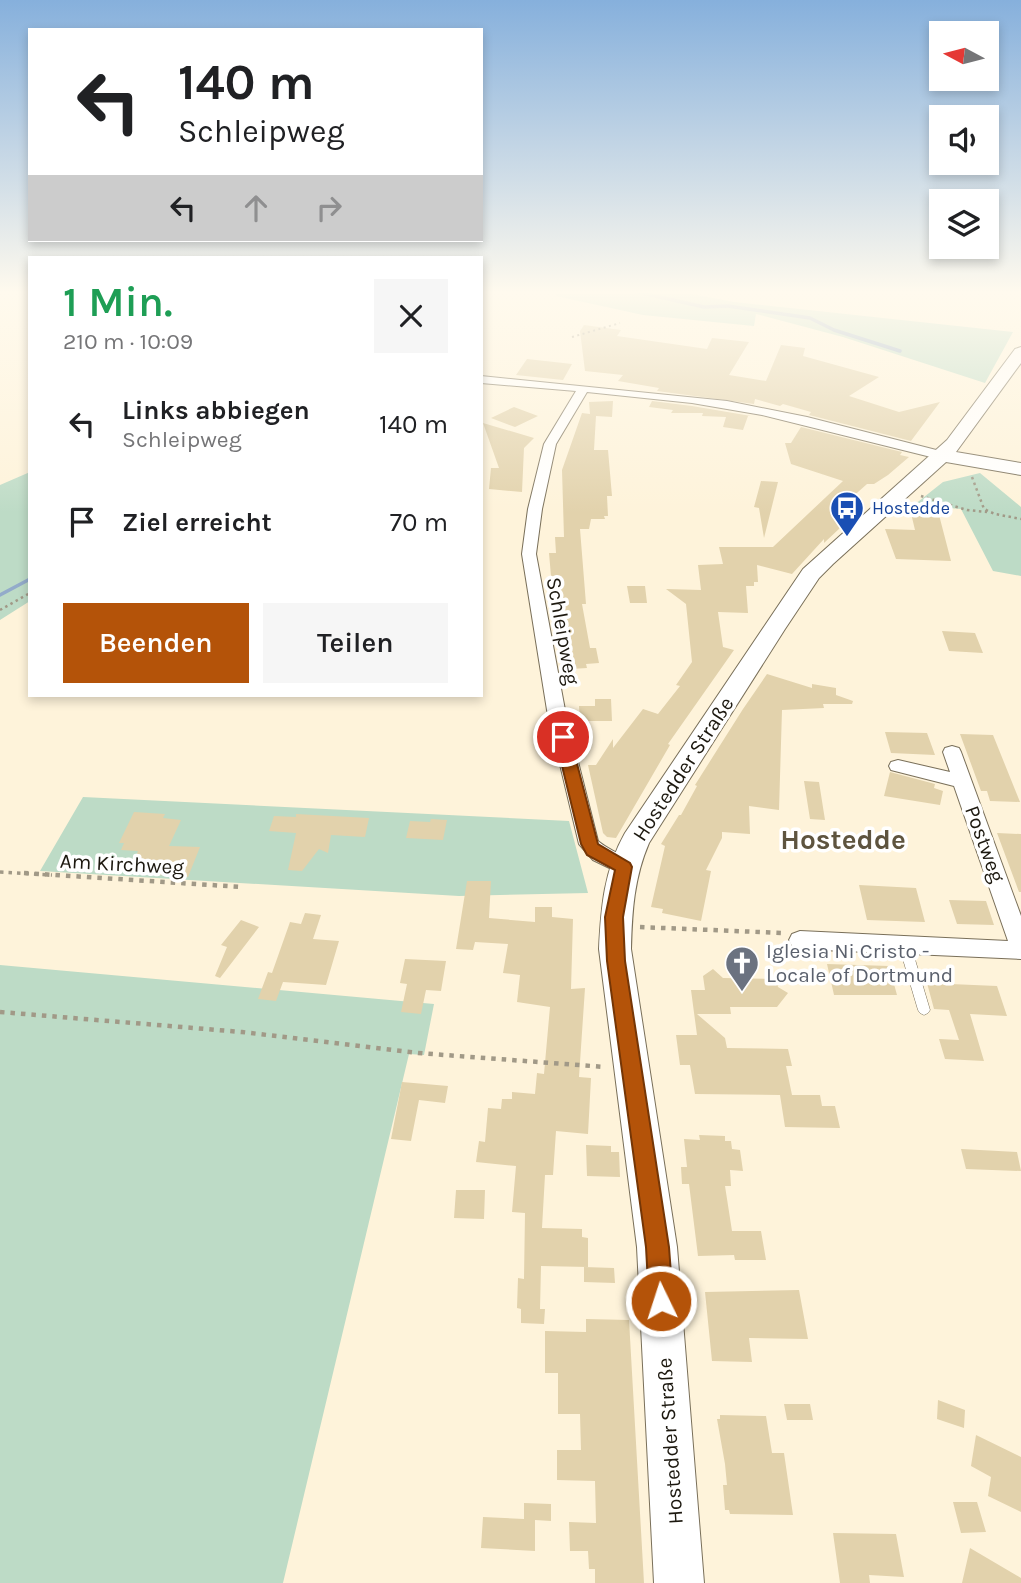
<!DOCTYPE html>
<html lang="de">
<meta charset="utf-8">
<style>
body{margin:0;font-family:Karla,sans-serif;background:#f6f6f6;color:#202124;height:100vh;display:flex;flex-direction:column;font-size:26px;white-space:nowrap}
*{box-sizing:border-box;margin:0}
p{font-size:23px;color:#757577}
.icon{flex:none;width:38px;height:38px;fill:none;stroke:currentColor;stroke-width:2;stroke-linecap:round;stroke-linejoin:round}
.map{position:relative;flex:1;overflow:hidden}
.side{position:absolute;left:28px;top:256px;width:455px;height:441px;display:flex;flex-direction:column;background:#fff;border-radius:0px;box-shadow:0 4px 10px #0003}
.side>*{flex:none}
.hud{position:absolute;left:28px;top:28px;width:455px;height:214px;border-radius:0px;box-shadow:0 4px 10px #0003;background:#fff;color:#202124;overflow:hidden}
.needle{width:46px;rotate:277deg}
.fabs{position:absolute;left:929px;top:21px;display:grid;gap:14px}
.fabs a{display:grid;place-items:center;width:70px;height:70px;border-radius:0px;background:#fff;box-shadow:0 4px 10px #0003;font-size:35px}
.pin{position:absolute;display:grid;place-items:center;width:60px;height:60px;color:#fff;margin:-30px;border:4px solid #fff;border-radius:50%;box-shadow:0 2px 7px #0007}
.me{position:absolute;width:77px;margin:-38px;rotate:356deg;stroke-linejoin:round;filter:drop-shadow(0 0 5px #0008)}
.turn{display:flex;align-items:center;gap:24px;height:147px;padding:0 35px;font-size:32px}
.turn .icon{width:91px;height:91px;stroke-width:2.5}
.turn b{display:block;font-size:49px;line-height:60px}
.lanes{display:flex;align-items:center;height:66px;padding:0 35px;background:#0003;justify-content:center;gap:35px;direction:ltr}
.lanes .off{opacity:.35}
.round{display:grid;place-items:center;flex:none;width:74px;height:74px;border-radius:0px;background:#f6f6f6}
.overview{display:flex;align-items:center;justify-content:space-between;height:119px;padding:0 35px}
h1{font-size:42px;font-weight:600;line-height:52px;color:#1e9e55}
.primary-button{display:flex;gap:14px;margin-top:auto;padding:14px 35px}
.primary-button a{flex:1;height:80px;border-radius:0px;background:#b45309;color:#fff;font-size:28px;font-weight:600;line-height:80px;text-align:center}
.primary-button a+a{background:#f6f6f6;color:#202124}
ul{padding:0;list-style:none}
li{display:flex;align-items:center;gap:21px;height:98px;padding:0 35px}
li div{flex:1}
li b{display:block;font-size:26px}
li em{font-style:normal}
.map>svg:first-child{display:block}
.green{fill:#bddbc6}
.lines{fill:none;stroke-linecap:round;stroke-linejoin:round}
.stream{stroke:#93abca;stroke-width:3.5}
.building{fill:#e2d2ac}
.lane-casing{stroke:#796f59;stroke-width:1}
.street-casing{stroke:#796f59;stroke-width:2}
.secondary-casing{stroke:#796f59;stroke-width:2}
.path-far3{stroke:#a19987;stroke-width:2;stroke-dasharray:2 3.5;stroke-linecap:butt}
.path-far2{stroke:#a19987;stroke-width:2.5;stroke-dasharray:2.5 3.5;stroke-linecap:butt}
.path-far1{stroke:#a19987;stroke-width:3.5;stroke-dasharray:3.5 5;stroke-linecap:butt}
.path{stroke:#a19987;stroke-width:4.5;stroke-dasharray:4.5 6;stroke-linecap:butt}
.lane{fill:#fff;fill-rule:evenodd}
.street{fill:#fff;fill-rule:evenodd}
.secondary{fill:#fff;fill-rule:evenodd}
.route{fill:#b45309;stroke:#753606;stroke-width:2}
.labels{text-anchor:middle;stroke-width:7;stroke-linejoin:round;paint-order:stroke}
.far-transit-label{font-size:18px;fill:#164399;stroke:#fff;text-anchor:start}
.street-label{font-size:21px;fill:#1c180f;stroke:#fff}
.worship-label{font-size:21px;fill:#5b616d;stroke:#fff;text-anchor:start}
.district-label{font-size:28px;font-weight:bold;fill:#5e543f;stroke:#fff}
</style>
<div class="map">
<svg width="1021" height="1583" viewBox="0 0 1021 1583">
<rect width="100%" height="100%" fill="#fef3da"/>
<path class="green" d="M558,291H676L734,302L1013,332L985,383L843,337L756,314L754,326L643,315L556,296Z
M30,472V601L0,620V485Z
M980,473L1021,507V576L993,571L961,509L914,505L943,482Z
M83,797L569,821L588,893L459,896L40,871Z
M0,965L434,1004L424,1055L409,1054L283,1583H0Z"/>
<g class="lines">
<path class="stream" d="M633,291L704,307L728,306L810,318L834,330L900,351
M0,595L30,579"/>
</g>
<path class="building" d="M584,325L621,330L617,336L707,349L712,338L749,342L729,375L766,381L781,345L805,348L803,356L879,377L849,396L899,412L940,402L911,441L809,415L811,412L783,404L780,406L755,399L754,404L657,391L659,388L618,381L623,375L585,371L580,331Z
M527,359L572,364L563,380L516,375Z
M613,401L612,417L596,416L594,450H608L612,496H607L608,516H604L605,519H591L589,529H580L586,604H582L590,648H596L599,663L586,664L587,668L571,669L553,599L549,553H556L555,537H564L562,470L582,413L590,414L589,402Z
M652,401L692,406L751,416H748L743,430L723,427L726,417L702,416L703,413H671L673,410L649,407Z
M514,407L538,416L515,427L491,418Z
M483,423L534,438L524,448L522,492L489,489L491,468H499Z
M801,427L902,452L900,455L909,457L888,475L874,484H867L840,508L856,513L824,543V539L792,574L757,565L758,582H754V586H746L748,613L718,612L723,647L734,650L668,744L670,745L616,838L607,837L603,833L588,765H596L613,739V748L643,709L658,714L680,686L676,685L692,662L686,604L666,589L701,590L698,565L723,564L719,547H773L843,481L791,464L785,443H791Z
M761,481L778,482L764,538L759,508L754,507Z
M910,509L938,511L951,561L896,559L885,529L915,530Z
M627,586H645L647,603H630Z
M942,631L975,633L983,653L949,651Z
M767,674L812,688V684L836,688V695L853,701L852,704H823L824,708L782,710L779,810L749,806L750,834L722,832V838L706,870L711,871L701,921L662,913L663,909L651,907L665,846L661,844L679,815H681L697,786L695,785L743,709Z
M595,699H611L612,721H580L579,706H595Z
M885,732L927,733L935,755L891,753Z
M960,734L993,735L1020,802L990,801L987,791H981Z
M890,772L935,784L934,788L943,791L940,805L884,796Z
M804,781L819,782L825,820L810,819Z
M134,812L165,814L163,818L181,820L169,846L200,847L188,877L128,873L138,851L121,850L124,843H119Z
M296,814L369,818L365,837L331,835L328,853L319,849L302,871L288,870L296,833L269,831L274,816L296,817Z
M431,819L447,820L443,840L406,838L410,821L430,822Z
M997,833L1021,834V892H1019Z
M467,881H491L489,918L535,922V907H552V917L573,919L571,989L585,988L579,1077L591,1078L588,1134L556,1131L553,1175H545L542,1228L582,1229V1237L588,1238V1267L541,1266L540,1309H545L544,1324L521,1323V1309L517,1308L518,1278L524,1279L525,1213L512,1212L516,1166L476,1162L479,1141L485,1142L488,1108L501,1109L502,1099H512V1092L535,1094L537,1073L544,1074L550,1007L517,1002L520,975L503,973L508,944L475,942L473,950L456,949Z
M859,885L916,888L925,922L867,920Z
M949,900L986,901L994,925L957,924Z
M305,913L321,915L313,939L339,941L326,985L283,982L276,1001L258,999L268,972L272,973L290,922L301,924Z
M241,920L259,927L220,978L215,976L227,947L221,945Z
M405,959L446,961L441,991L426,990L421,1014L401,1012L407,984L400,983Z
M827,964L889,966L897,995H834Z
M713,969L723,978L776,979L778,987L788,993L777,1007H730L731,1014H697L725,1038L727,1048L788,1049L792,1066H786L792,1095H820L822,1106H835L840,1128L785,1127L780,1095L695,1094L690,1065H680L676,1035H697L691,990H705L703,976Z
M927,983L997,986L1007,1016L970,1014L984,1061L945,1059L939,1039L959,1040L949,1010L934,1009Z
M402,1082L448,1086L445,1103L419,1100L411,1141L391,1139Z
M699,1135L725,1136V1141H731L732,1149L740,1150L743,1171L730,1170L731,1186H725L732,1231H761L766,1260H735L734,1255L698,1256L689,1184H682L681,1167H687L684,1139L700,1140Z
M586,1145L611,1146V1152H619L620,1177L587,1176Z
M961,1149L1017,1152L1021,1171L966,1169Z
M456,1190H485L484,1219L454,1218Z
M584,1267L614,1268L615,1283L584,1282Z
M799,1290L808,1339L749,1338L752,1362L712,1361L705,1292Z
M586,1319L629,1320L644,1583H595V1569H589L588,1551H570L569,1522L596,1523L595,1481L557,1480V1450H581L580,1414H558V1373H545V1331L586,1332Z
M938,1400L965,1410L964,1428L937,1419Z
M784,1404H810L813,1420H787Z
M720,1415L766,1416L772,1453H784L793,1515L730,1514L729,1510H725L723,1485H727L725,1464L717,1419H720Z
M976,1435L1021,1457V1512L988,1496L991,1477L971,1466Z
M953,1502H977L986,1532L961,1533Z
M524,1503L551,1504V1521L535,1520V1551L481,1548L483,1517L524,1519Z
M833,1533L896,1534L904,1577L869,1575L870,1583H840Z
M970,1548L1021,1578V1583H962Z"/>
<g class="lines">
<g class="lane-casing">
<path id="lane" d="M905,942L909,943L911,946L930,1010L928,1013L924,1015L920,1013L918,1010L899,946L901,943Z"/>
</g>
<g class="street-casing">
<path id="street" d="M481,376L727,401L807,417L948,453L950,456L943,460L762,415L692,403L587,392L556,444L542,509L536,554L565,710L598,841C609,851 627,855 634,867L631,872L624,875L593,860L579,844L547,710L522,554L528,509L544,444L576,391L481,383Z
M952,746L959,748L961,752L1021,916V959L800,949L792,946L789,940L792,934L800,931L1008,941L954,786L891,770L889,766L891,762L898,760L950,772L943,752L945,748Z"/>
</g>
<g class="secondary-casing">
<path id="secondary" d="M1021,347V363L956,452L1021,463V475L946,462L833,564L819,578L785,629L649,843C634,878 632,911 631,949L677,1247L704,1583H654L637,1247L599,949C601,908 604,870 625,833L803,569L947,440L1015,349Z"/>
</g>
<path class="path-far3" d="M572,337L620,323"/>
<path class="path-far2" d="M972,477L984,509L995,514L1021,519
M921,496L967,510L987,512
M0,610L30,593"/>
<path class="path-far1" d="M0,872L52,875"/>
<path class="path" d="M24,873L242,887
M640,927L782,933
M0,1012L242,1032L418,1053L605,1067"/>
<use href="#lane" class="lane"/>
<use href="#street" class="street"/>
<use href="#secondary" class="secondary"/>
</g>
<linearGradient id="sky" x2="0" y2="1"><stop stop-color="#86b0dc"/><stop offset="0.57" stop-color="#fffaee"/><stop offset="1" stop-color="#fffaee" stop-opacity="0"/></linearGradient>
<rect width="1021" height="513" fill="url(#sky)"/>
<path class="route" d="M563,732L570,737L598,844L630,863L632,867L623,917L625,961L669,1247L673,1301L670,1309L661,1313L653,1309L649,1301L646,1247L607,961L605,917L615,870L587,855L581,844L555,737Z"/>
<defs>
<g id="bus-pin" transform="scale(1.75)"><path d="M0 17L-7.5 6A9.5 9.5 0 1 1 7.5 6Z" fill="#1a4fb4" stroke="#fff"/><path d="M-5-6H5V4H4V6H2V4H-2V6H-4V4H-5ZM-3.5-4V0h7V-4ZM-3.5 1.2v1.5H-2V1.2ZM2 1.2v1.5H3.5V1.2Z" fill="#fff"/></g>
<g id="church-pin" transform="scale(1.75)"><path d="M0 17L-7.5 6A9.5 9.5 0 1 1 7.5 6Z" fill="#6b7280" stroke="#fff"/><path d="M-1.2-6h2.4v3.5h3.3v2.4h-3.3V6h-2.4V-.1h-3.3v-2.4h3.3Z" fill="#fff"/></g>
</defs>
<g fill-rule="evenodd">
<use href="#bus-pin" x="847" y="508"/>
<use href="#church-pin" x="742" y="963"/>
</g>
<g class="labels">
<g class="far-transit-label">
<text x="872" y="514">Hostedde</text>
</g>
<g class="street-label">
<text transform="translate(563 631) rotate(80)" y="7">Schleipweg</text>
<text transform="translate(683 769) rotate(-57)" y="7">Hostedder Straße</text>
<text transform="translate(985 844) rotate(70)" y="7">Postweg</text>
<text transform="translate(122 864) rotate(3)" y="7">Am Kirchweg</text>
<text transform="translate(670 1441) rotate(-94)" y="7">Hostedder Straße</text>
</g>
<g class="worship-label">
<text x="766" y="958">Iglesia Ni Cristo -<tspan x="766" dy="24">Locale of Dortmund</tspan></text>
</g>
<g class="district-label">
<text x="843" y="849">Hostedde</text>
</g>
</g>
</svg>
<div class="fabs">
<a><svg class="needle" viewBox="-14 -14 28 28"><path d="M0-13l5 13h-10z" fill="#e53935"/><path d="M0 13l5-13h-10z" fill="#757577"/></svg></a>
<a><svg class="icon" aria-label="sound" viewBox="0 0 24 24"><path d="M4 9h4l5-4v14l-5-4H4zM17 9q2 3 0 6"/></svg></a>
<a><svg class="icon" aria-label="layers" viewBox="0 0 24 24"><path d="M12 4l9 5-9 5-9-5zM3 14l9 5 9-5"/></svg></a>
</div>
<div class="pin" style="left:563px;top:737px;background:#d93025"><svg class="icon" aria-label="arrive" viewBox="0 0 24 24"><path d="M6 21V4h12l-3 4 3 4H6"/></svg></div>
<svg class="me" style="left:661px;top:1301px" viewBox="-20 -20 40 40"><circle r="17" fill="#b45309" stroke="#fff" stroke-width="3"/><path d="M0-11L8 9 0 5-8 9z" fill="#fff"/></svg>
<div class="hud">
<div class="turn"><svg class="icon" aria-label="left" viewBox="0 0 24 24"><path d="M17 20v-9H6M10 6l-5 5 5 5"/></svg><div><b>140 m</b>Schleipweg</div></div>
<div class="lanes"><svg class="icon" aria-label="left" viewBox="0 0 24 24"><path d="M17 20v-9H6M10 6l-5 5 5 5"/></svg><svg class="icon off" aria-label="ahead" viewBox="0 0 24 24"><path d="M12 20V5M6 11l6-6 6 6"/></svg><svg class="icon off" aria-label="right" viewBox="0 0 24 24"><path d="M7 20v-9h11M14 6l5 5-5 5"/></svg></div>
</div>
<section class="side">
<div class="overview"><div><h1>1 Min.</h1><p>210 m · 10:09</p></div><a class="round"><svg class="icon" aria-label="close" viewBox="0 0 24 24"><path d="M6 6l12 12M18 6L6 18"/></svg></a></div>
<ul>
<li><svg class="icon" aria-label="left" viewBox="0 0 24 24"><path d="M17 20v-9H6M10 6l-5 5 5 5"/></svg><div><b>Links abbiegen</b><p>Schleipweg</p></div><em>140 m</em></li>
<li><svg class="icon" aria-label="arrive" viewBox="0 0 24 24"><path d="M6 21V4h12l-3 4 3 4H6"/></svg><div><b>Ziel erreicht</b></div><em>70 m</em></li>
</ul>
<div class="primary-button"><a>Beenden</a><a>Teilen</a></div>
</section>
</div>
